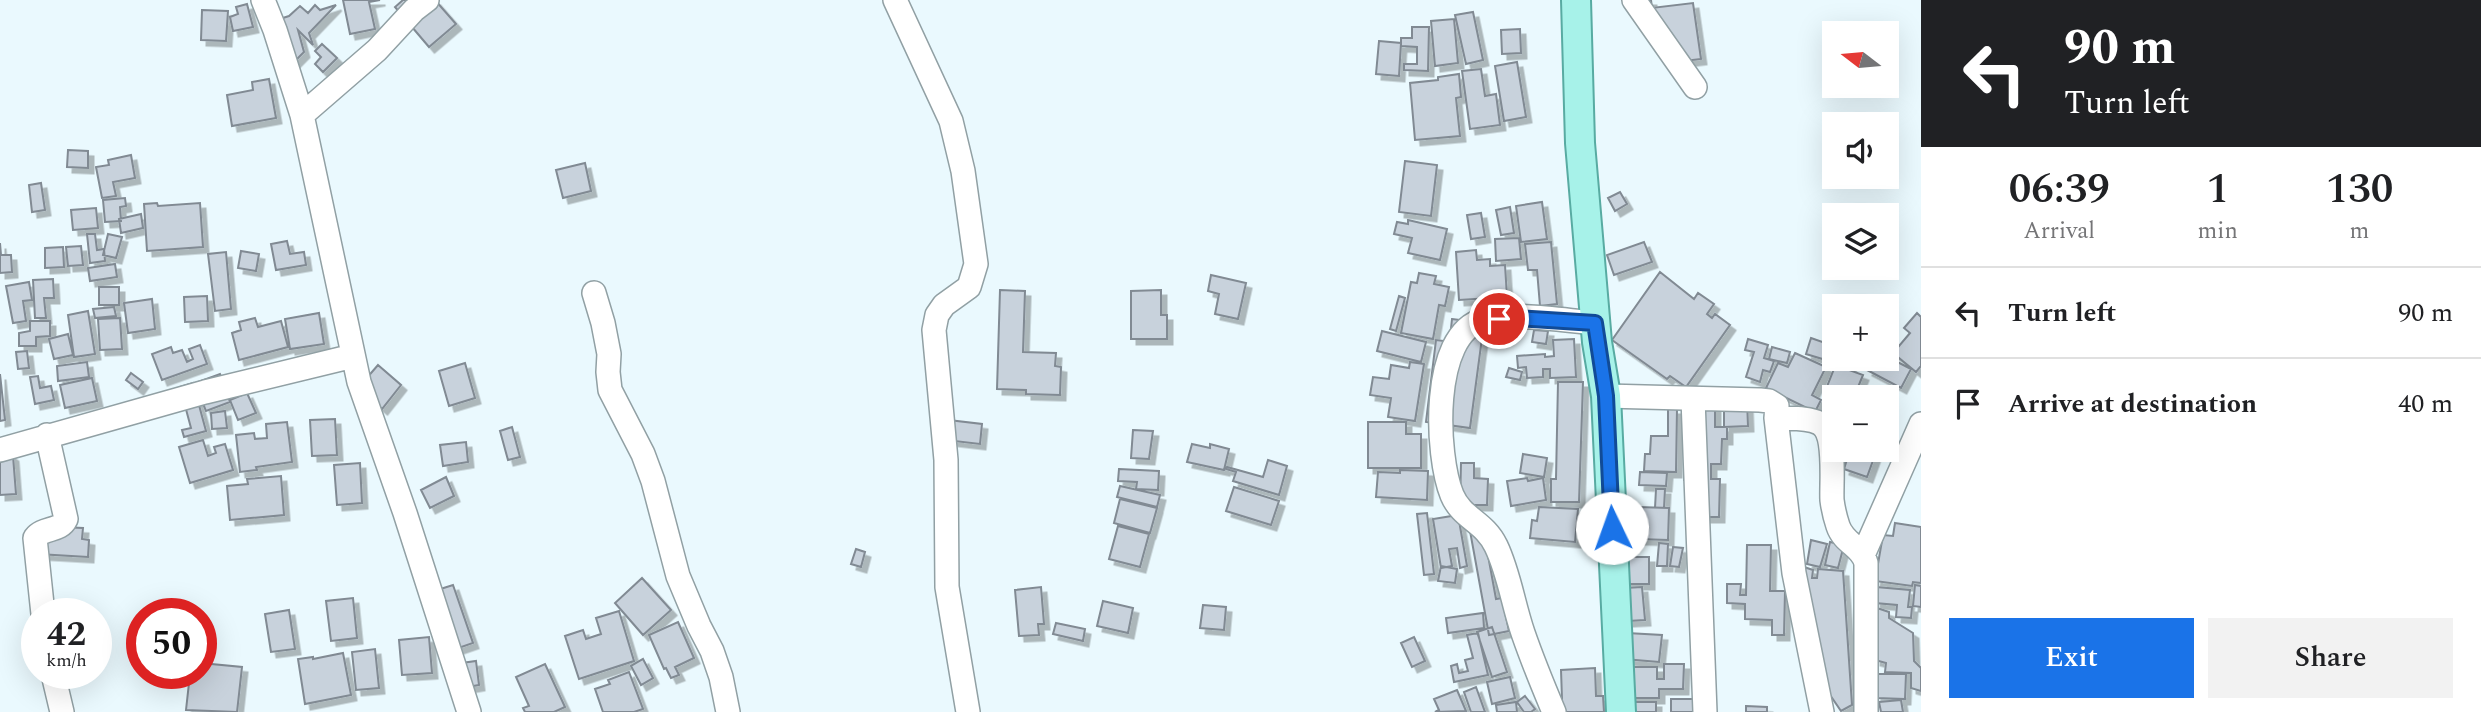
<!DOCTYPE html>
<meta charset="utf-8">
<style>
body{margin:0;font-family:Spectral,serif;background:#f2f2f2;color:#202124;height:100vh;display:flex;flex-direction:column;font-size:26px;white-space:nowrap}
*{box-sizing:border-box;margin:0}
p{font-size:23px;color:#757577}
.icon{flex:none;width:38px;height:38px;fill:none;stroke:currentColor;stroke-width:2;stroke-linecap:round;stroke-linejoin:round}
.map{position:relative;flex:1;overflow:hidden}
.sheet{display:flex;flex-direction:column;background:#fff;width:560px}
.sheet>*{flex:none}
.guide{background:#202124;color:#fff;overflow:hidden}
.needle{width:46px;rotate:286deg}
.fabs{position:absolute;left:1822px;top:21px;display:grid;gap:14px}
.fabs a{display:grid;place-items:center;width:77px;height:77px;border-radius:0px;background:#fff;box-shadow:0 7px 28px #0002;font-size:35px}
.speed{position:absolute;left:21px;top:598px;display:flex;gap:14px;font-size:35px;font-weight:700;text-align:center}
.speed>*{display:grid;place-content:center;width:91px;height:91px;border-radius:50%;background:#fff;box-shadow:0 7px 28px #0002;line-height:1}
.speed small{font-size:18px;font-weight:400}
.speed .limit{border:10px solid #d22;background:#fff;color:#111}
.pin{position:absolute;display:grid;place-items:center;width:60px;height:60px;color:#fff;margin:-30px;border:4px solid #fff;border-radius:50%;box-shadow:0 2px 7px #0007}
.me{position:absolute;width:77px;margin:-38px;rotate:357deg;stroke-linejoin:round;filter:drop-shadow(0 0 5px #0008)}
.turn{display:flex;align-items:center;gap:24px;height:147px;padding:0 28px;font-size:32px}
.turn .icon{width:91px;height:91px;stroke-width:2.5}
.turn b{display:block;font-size:49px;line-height:60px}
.eta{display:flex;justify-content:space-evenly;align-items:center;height:119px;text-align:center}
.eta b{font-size:42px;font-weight:600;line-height:49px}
.primary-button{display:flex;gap:14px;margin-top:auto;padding:14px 28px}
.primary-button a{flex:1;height:80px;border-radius:0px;background:#1a73e8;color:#fff;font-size:28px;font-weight:600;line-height:80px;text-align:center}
.primary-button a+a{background:#f2f2f2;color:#202124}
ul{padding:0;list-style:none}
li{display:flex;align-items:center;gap:21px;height:91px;padding:0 28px;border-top:2px solid #e0e0e0}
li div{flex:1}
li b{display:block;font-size:26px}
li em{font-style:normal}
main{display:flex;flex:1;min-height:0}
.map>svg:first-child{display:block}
.building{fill:#c8d2dc;stroke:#818a93;stroke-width:2;filter:url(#shadow)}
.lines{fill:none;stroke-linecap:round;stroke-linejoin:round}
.minor-casing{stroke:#91a0a4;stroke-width:26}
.major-casing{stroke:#58aba2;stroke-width:32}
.minor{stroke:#fff;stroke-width:23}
.major{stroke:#a7f2e9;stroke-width:28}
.route-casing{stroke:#114b97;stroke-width:18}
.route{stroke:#1a73e8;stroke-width:12}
</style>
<main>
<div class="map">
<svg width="1921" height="712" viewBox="0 0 1921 712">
<defs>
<filter id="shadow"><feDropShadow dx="5.5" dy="5.5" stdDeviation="0" flood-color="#0004"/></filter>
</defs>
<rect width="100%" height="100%" fill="#eaf9fe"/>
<path class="building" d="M343,0H380L369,2L375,29L350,34Z
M403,0H435L456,24L429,47L395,7Z
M1643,0H1651L1652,8L1693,3L1701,59L1676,62Z
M247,4L253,27L233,31L230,17L238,14L236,7Z
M315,5L320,10L336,5L309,33L313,45L298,30L304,52L292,64L270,22L289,16L300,6L308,13Z
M202,10L228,11L226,41L201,40Z
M1473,12L1483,60L1466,64L1455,15Z
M1454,19L1458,63L1435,66L1431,21Z
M1412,27H1429L1428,71L1404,70V64H1417V47L1401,46V38H1412Z
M1520,29L1521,53L1502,54L1501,30Z
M1379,41L1401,43L1399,76L1376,74Z
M322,44L337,58L323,72L315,64L321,57L315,51Z
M1517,62L1526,117L1504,121L1495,66Z
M1481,69L1485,96L1496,94L1500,125L1470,129L1462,71Z
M1459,74L1461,97L1456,98L1460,136L1415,140L1410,83L1438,80V77Z
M269,79L276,118L232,126L227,95L253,90L252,82Z
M68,150L88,151V168L67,167Z
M131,155L135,178L113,182L116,196L102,198L96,167L109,165L108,160Z
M1405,161L1437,165L1431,216L1399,212Z
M585,163L591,191L563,198L556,170Z
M41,183L45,210L32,212L29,185Z
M1620,192L1627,204L1615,211L1608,198Z
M125,198L126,206L120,207L121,221L105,222L103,200Z
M1542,202L1547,239L1521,242L1516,206Z
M157,203L158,206L200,203L203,247L147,251L144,204Z
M1510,207L1514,233L1501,235L1496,210Z
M96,208L98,228L73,230L71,210Z
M1481,213L1485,237L1471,239L1467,215Z
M141,214L143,228L121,233L119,219Z
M1408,220L1447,229L1440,260L1408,253L1412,238L1394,234L1397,222L1408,224Z
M87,234H95L97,250L104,249L105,261L90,263Z
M108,234L122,237L116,258L103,255Z
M1519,238L1521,259L1496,261L1495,239Z
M287,241L290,254L304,252L306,265L276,270L271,244Z
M1551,242L1557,304L1540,306L1537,270H1528L1525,244Z
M1644,242L1652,262L1614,275L1607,255Z
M0,243L1,255H11L12,272L0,273Z
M81,246L83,265L68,266L66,247Z
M63,247L64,267L45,268V248Z
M1476,250L1477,260L1490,259V266L1505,265L1507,297L1459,300L1456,252Z
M241,251L259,254L256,271L238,268Z
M226,252L231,309L215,311L208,254Z
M115,264L117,277L90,281L88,268Z
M1660,272L1694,299L1698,293L1714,304L1707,314L1712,318L1715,314L1730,325L1686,387L1670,376L1667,379L1612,340Z
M1419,273L1436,276L1434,284L1449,287L1445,306L1439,305L1433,339L1401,333L1411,282L1417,283Z
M1211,275L1246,283L1238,319L1215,314L1219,294L1208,291Z
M53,279L54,298H44L46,318H35L33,280Z
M29,282L32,300L23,301L26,321L13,323L6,286Z
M99,287H119V305H99Z
M1000,290L1025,291L1023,352L1056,353L1055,366L1061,367L1060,395L1026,394V390L997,389Z
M1161,290V315H1167V339H1131V291Z
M207,296L208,321L185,322L184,297Z
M1399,296L1405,298L1396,331L1390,329Z
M152,299L155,329L128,333L124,303Z
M114,307L116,316L95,318L93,309Z
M88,311L95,354L74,357L68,315Z
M319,313L324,344L290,349L285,319Z
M1917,313L1921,317V366L1916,372L1893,353L1910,333L1904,328Z
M120,318L122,349L100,350L98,319Z
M255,318L258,327L281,321L288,347L239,360L232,333L241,330L239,322Z
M1452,319L1484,323L1470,428L1426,422L1436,340L1461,343L1450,338Z
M30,321H50V336L36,337V346H19V333L30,331Z
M1534,330L1548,331L1546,344L1532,342Z
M1382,331L1426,342L1421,362L1377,351Z
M68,334L73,355L54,359L49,339Z
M1811,338L1834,346L1829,361L1806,354Z
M1574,339L1576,377L1550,378V369H1543V377L1527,378L1526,367L1518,368L1517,356L1545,354V357L1554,356L1553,340Z
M1748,339L1768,345L1764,358L1774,361L1770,372L1763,370L1760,382L1746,377L1754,352L1745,350Z
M200,345L207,364L162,380L152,354L171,347L173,353L182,350L187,362L193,359L189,349Z
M1772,347L1790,352L1787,363L1769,359Z
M27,351L29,368L18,369L16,352Z
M1795,353L1826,367L1812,395L1821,400L1815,412L1766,388L1778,363L1788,367Z
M1886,356L1911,369L1901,388L1867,370L1873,359H1886Z
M1841,359H1853L1849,370L1863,375L1854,397H1848L1826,389L1836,364L1839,365Z
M87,362L89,377L58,381L57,366Z
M1410,362L1424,364L1415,421L1388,417L1391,398L1370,395L1373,377L1389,379L1391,365L1409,368Z
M465,363L475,398L449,406L439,371Z
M378,365L401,385L382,409L367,396L373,388L365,380Z
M1509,368L1522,372L1520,380L1506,377Z
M131,373L143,382L138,389L126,380Z
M0,374L5,420L0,421Z
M220,374L230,402L206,411L195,383Z
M38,376L40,388L51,386L54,400L35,404L30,377Z
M92,378L97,401L65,408L60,385Z
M1558,382H1583L1579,502H1551V479H1556Z
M193,383L206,431L184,437L182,430L191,428L180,387Z
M247,393L256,413L238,420L230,400Z
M1747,401L1748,426L1724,427V404Z
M1685,405L1715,406V427H1727V439H1722L1721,464H1711V479H1720L1719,517H1687V480H1684Z
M1668,409H1677L1676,472L1644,471L1645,454H1650L1651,436H1668Z
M225,411L227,428L212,429L211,413Z
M335,419L337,455L312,456L310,420Z
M940,419L982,424L980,444L937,439Z
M287,422L292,462L256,467L257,470L240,472L236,435L254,433L255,439L267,438L266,424Z
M1368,422H1406V434H1421V468H1368Z
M512,427L520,457L508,460L500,431Z
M1133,430L1153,431L1149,459L1131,458Z
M203,440L208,456L216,453L214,447L225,444L233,470L190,483L179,447Z
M466,442L468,462L443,466L440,445Z
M1192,444L1210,448V444L1229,449L1224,470L1187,462Z
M0,447L13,456L16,494L0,495Z
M1850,450H1859L1875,455L1867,477L1844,469Z
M1523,454L1547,458L1544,477L1520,473Z
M1268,460L1287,466L1279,495L1233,481L1236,472L1226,469L1227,467L1263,477Z
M360,463L362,503L337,505L334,465Z
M1461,463H1474V478L1488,479L1487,505H1460Z
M1119,469L1159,471L1158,490L1136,489L1137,482L1118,481Z
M1400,470L1428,471L1427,500L1376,497L1378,472L1400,473Z
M1640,472L1667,473L1666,486L1639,485Z
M281,476L284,515L230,520L227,486L248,484L247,479Z
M446,477L454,496L430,508L421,490Z
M1527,478L1528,481L1543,478L1546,500L1511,506L1507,481Z
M1120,486L1160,495L1157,507L1117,497Z
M1234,487L1279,501L1271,525L1226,511Z
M1656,489H1665L1664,508H1655Z
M1120,499L1157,508L1150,533L1114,523Z
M1539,507L1578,509L1575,542L1530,538L1532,520L1537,521Z
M1638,507L1669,508L1668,540L1638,539Z
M1427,513L1434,574L1424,575L1417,514Z
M1458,515L1467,566L1460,568L1457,548L1449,549L1452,566L1441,568L1433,519Z
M1481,517L1496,599L1502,598L1509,631L1489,635L1468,520Z
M1895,523L1921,527V583L1913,582L1912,586L1875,581L1883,535L1893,536Z
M39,526L83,528L82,539L89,540L88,557L38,554Z
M1118,526L1149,534L1140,567L1109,559Z
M1811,540L1827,544L1820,567L1807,564Z
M1830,542L1844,545L1838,568L1825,565Z
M1659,543L1668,544L1667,566H1657Z
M1747,545H1771L1770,591H1785L1784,635H1772V620L1745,619V604L1727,603V584H1741L1740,595H1746Z
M1673,547L1683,548L1679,567L1670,566Z
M856,549L865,552L861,567L851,564Z
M1624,557H1649V584H1625Z
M1441,566L1457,569L1455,583L1438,581Z
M1804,567L1813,570L1812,578H1817L1818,569L1843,571L1852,705L1841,711L1826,689Z
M642,578L671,610L643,635L615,603Z
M453,585L473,643L444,653L431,592Z
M1915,585L1921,586V607L1913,606Z
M1041,587L1044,624H1038L1039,635L1019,636L1015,590Z
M1642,587L1645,620L1628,621L1625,588Z
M1876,587L1910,590L1908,607H1912L1911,618L1896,617L1897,605L1875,603Z
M353,598L357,638L331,641L326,601Z
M1103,601L1133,608L1128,633L1097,626Z
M1203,605L1226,607L1224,630L1200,628Z
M1877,608L1889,612V618L1913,633L1914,661L1921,668V691L1911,688V673L1885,672L1886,663L1875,660Z
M289,610L295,649L271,652L265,614Z
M619,611L634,661L579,679L565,636L583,630L586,639L601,634L596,618Z
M1483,613L1484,628L1448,633L1446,618Z
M678,622L694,658L675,667L679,675L671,678L666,668L664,669L649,635Z
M1056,623L1085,629L1083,641L1053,634Z
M1492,627L1507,672L1492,677L1477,632Z
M1478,633L1488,675L1454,682L1451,666L1457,664L1459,673L1468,671L1465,660L1473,658L1467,635Z
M1627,633L1662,635L1659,662L1624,659Z
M429,637L432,673L402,675L399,640Z
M1414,637L1425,661L1412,667L1401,643Z
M375,649L379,688L356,690L352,652Z
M343,653L351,695L305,704L298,659L313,657V659Z
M643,659L653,678L641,685L631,666Z
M476,661L479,685L450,690L447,665Z
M201,663L242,667L237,712L186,710L190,674H201Z
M545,664L565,707L554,712H525L523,708L529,706L516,677Z
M1664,664H1684L1683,689H1659V698H1623V667H1657V679H1664Z
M1595,668L1596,696H1603L1604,712H1553L1552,699H1562L1561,670Z
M629,672L643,709L634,712H603L595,689L610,684L608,680Z
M1876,674H1906L1905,699L1876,698Z
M1510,677L1515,698L1492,704L1487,682Z
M1476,687L1485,712H1471L1464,692Z
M1457,690L1466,711L1435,712L1439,710L1434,699Z
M1525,696L1535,709L1531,712H1524L1517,702Z
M1671,699H1694L1693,712H1671Z
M1901,700L1903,712H1881L1879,702Z
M1516,702L1517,712H1497L1496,705Z
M1629,702H1656V712H1629Z
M1746,706L1767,707V712H1746Z"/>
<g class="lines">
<g class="minor-casing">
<path id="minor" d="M263,0L275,30L302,115
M427,0L414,10L377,50L302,115L359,382L405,513L469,712
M895,0L951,121L963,171L976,264L969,287L944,305L937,315L934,330L946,460L947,587L968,712
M1634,0L1695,87
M594,293L603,323L609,354L608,372L610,390L643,454L653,481L678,576L699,626L712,651L721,677L728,712
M1606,396L1760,400L1769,401L1777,406L1776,418L1794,573L1822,712
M1693,399L1705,712
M1776,418C1789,419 1807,417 1819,423C1837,432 1831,481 1832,500C1833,508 1835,517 1838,526C1844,544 1862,546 1866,563V712
M0,450L205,392L353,356
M1863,555L1921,424
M43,614L35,538C43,527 60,532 66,519L47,435
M53,674L62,712
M1554,712C1543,686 1532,659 1523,633C1513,604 1509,573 1496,546C1484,521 1462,519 1452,495C1436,456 1430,334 1483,320C1518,312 1560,320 1595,323"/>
</g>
<g class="major-casing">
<path id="major" d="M1576,0L1580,143L1597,342L1606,396L1621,712"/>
</g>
<use href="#minor" class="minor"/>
<use href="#major" class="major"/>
</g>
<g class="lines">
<g class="route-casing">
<path id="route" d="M1499,319L1517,318L1595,323L1606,396L1612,528"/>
</g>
<use href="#route" class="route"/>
</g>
</svg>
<div class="fabs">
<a><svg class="needle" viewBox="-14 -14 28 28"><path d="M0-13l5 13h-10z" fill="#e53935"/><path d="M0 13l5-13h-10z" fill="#757577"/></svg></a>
<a><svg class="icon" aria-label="sound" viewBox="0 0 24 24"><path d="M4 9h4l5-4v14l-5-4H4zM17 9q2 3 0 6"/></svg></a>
<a><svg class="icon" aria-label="layers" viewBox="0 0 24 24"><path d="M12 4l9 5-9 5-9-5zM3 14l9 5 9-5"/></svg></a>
<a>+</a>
<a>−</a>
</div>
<div class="speed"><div>42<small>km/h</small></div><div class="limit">50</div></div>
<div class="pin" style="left:1499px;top:319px;background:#d93025"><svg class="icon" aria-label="arrive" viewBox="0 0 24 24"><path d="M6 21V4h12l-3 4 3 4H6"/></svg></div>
<svg class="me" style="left:1612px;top:528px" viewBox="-20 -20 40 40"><circle r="19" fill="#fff"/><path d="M0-13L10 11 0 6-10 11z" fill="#1a73e8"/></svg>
</div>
<section class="sheet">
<div class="guide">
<div class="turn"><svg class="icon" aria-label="left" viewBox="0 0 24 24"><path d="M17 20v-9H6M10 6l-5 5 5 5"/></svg><div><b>90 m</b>Turn left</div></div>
</div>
<div class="eta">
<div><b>06:39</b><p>Arrival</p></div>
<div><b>1</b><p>min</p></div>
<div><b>130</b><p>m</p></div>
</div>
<ul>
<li><svg class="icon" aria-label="left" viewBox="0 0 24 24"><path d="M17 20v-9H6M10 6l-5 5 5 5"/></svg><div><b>Turn left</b></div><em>90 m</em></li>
<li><svg class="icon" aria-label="arrive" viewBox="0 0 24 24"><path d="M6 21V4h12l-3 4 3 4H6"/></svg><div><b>Arrive at destination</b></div><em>40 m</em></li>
</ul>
<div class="primary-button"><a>Exit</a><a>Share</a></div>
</section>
</main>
